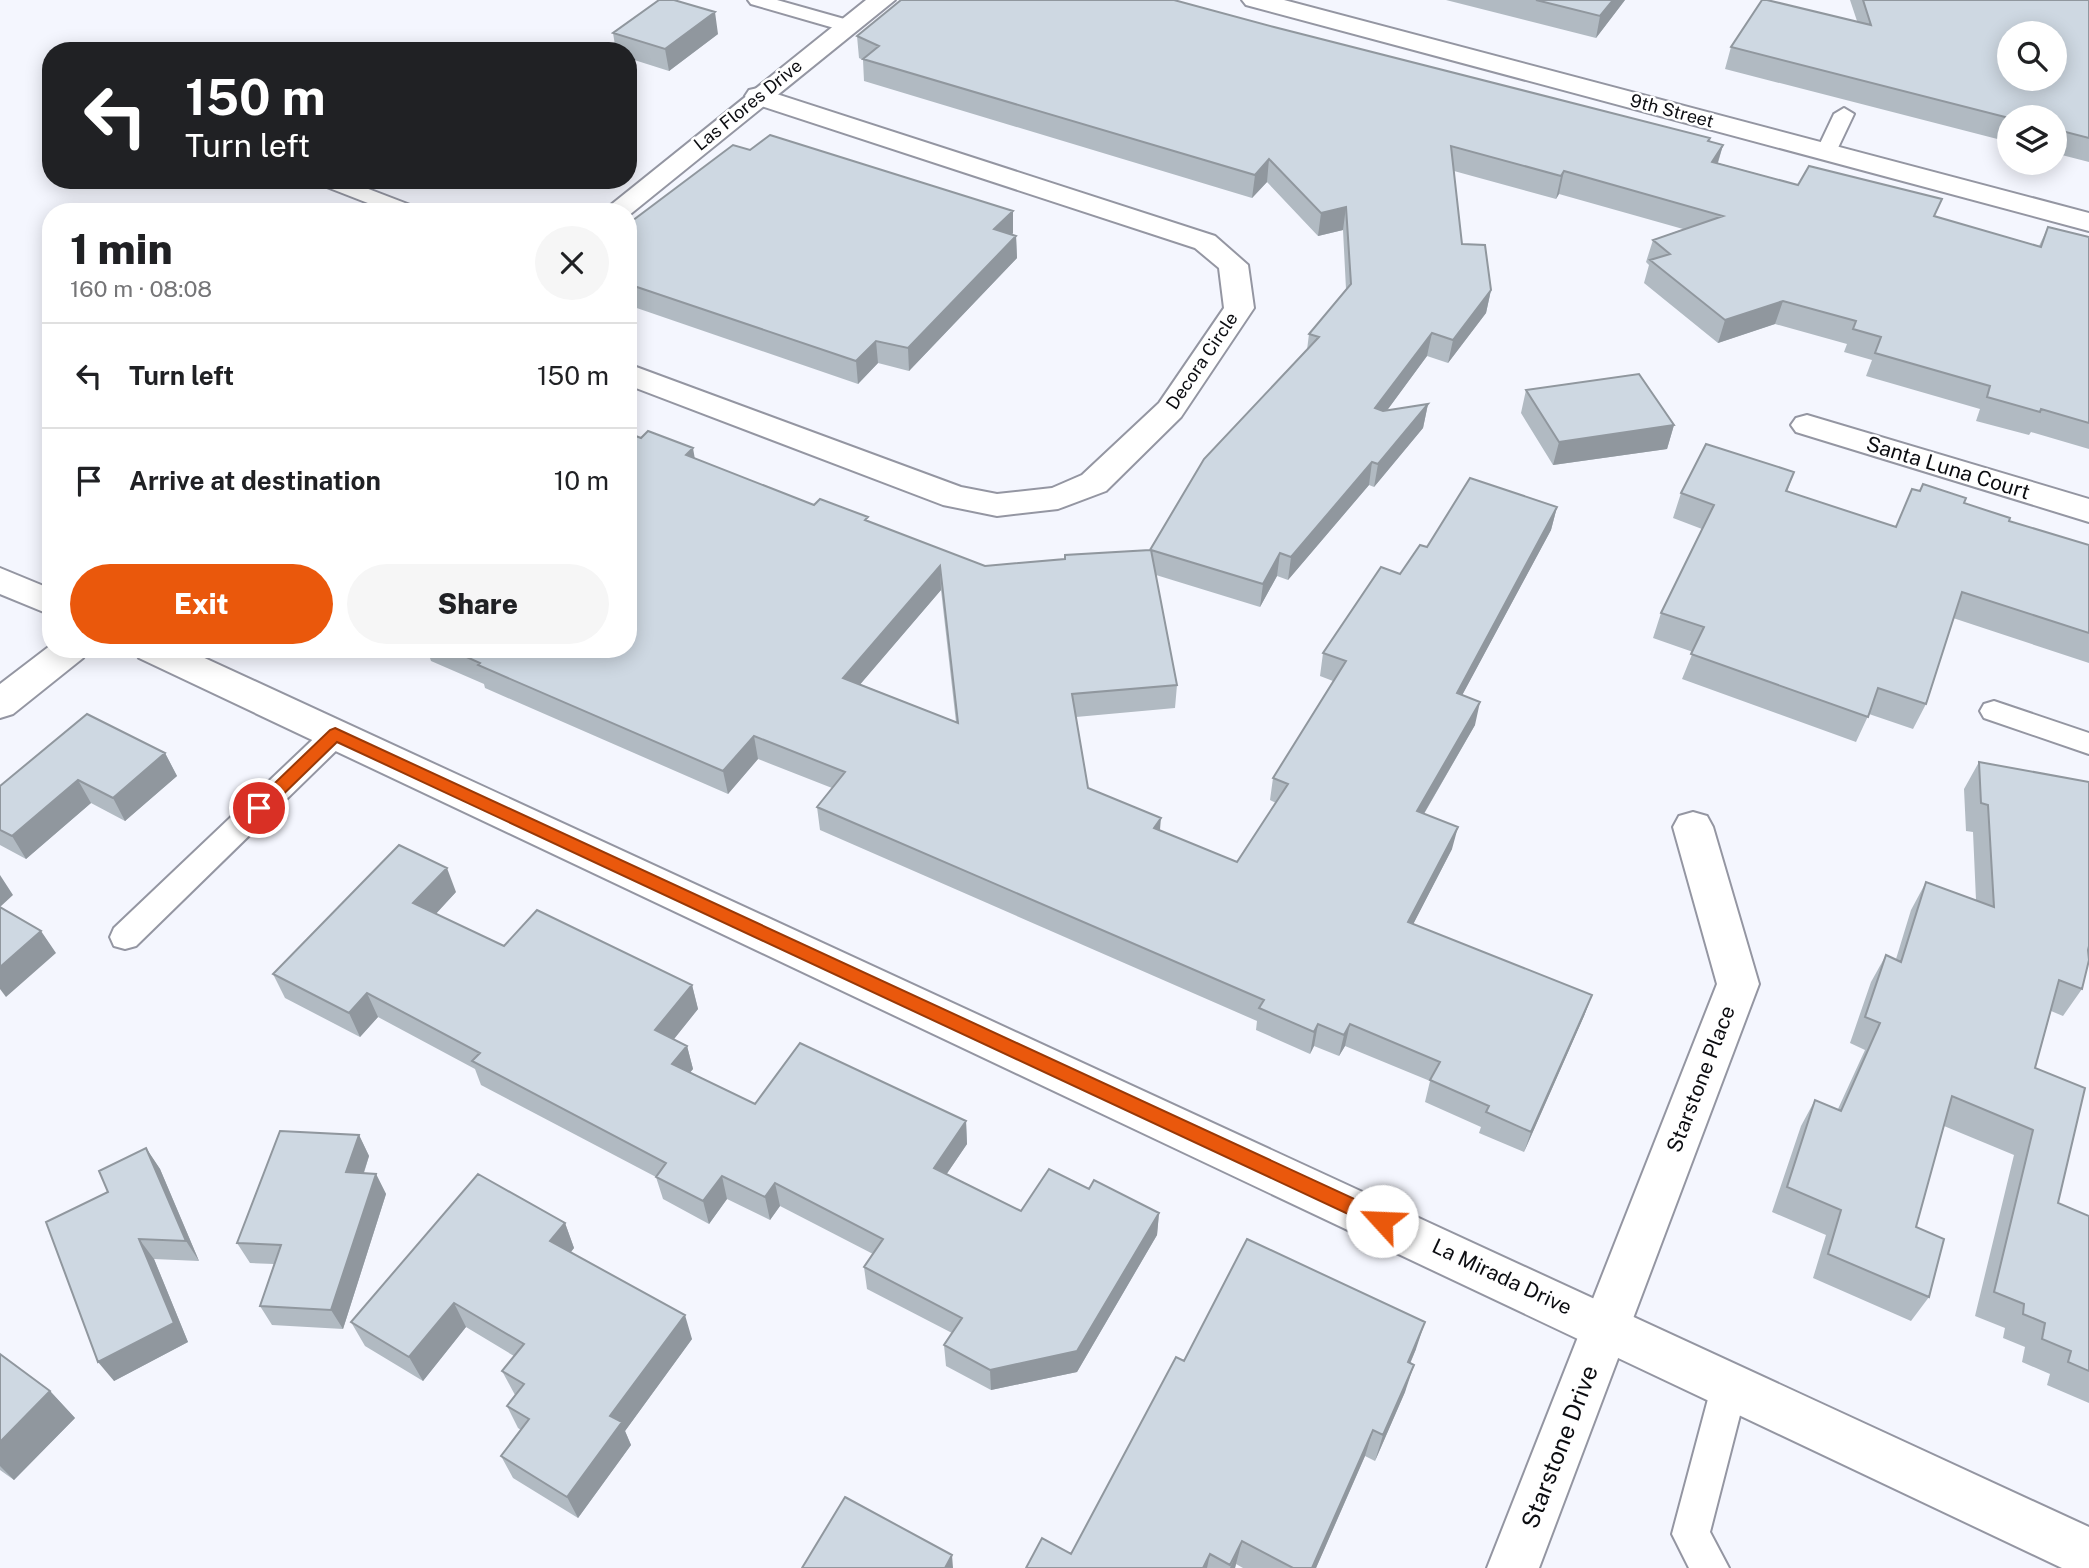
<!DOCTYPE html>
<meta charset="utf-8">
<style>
body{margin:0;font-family:"Public Sans",sans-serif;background:#f6f6f6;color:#202124;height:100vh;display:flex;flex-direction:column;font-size:26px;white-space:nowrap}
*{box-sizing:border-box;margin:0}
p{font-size:23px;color:#757577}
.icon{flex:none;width:38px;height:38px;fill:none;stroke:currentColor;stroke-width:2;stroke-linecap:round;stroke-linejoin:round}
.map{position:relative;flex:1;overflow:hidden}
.side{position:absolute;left:42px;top:203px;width:595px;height:455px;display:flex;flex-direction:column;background:#fff;border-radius:28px;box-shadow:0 4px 18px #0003}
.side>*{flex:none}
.guide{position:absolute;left:42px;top:42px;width:595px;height:147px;border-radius:28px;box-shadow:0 4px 18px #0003;background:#202124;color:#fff;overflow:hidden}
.tools{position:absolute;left:1997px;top:21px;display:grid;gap:14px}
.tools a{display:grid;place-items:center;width:70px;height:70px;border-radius:50%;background:#fff;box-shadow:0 4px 18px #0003;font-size:35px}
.pin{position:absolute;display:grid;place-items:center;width:60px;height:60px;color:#fff;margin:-30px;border:4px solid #fff;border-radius:50%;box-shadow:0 2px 7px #0007}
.me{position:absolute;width:77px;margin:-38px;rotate:295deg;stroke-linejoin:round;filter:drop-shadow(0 0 5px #0008)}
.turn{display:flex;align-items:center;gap:24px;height:147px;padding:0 28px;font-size:32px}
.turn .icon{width:91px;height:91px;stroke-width:2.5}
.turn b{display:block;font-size:49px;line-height:60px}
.round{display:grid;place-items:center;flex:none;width:74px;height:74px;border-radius:37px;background:#f6f6f6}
.headline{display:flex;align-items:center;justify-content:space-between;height:119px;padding:0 28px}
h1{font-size:42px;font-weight:800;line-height:52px}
.action{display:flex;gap:14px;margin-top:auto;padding:14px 28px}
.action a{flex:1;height:80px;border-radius:42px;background:#ea580c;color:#fff;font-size:28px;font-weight:800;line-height:80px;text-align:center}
.action a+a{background:#f6f6f6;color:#202124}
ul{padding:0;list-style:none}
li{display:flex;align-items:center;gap:21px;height:105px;padding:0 28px;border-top:2px solid #e0e0e0}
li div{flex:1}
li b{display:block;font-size:26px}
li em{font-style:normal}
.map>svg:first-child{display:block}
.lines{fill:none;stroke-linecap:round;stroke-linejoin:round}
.lane-casing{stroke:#9496a2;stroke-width:4}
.street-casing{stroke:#9496a2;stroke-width:4}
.secondary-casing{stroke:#9496a2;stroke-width:4}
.lane{fill:#fff;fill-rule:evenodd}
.street{fill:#fff;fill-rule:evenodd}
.secondary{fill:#fff;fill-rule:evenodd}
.wall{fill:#b1bac2;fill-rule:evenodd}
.shaded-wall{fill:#90979e}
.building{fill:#ced8e2;stroke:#90979e;stroke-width:2;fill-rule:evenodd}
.route{fill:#ea580c;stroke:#983908;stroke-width:2}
.labels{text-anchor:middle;stroke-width:5;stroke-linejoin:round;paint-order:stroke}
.far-street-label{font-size:18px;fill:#0c0d11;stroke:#fff}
.street-label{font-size:21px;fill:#0c0d11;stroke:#fff}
.near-street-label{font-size:24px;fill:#0c0d11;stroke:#fff}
</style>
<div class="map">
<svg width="2089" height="1568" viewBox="0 0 2089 1568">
<rect width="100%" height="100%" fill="#f4f6fe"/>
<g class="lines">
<g class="lane-casing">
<path id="lane" d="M748,0H777L855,22L857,26L848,32L751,4Z
M1844,108L1854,114L1836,152L1833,156H1819L1816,152L1834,114Z
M316,180H345L418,208L421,212H391L319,184Z
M1994,701L2089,733V754L1984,718L1980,711L1984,704Z
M336,724L346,727L350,734L346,741L136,946L125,949L114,946L110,937L114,928L326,727Z
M1730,1367L1743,1372L1748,1384L1710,1532L1729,1568H1689L1672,1534L1712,1384L1717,1372Z"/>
</g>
<g class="street-casing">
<path id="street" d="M1242,0H1284L2089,213V231L1246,5Z
M758,88L1215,236L1248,265L1254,308L1181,417L1106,491L1058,509L997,516L943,505L628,385V364L961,487L997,494L1052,488L1082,475L1159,403L1224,308L1219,268L1195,248L749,102L745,96L749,90Z
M1807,415L2089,499V522L1796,432L1791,425L1796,418Z
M1693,812L1707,816L1713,827L1759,984L1539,1568H1487L1717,984L1673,827L1679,816Z"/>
</g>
<g class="secondary-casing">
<path id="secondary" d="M866,0H895L628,216V212H602Z
M0,568L51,589V615L0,594Z
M51,645V649H88L83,658L13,714L0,718V684Z
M134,649H185L2089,1527V1568H2062L139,658Z"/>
</g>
<use href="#lane" class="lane"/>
<use href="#street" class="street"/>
<use href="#secondary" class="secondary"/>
</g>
<path class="wall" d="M1446,0H1625L1596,38Z
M1850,0H2089V162L2054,153V117H2009V142L1725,69L1731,47L1857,21Z
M1274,27L1723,145L1718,163L1798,185L1936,217L2039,246L2048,227L2089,237V449L2031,432L2029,435L1976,421L1980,409L1866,376L1872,360L1844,352L1847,344L1775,324L1718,343L1644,283L1649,265L1646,262L1653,240L1683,229L1559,194L1556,199L1454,171L1462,244L1491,290L1486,313L1448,363L1427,356L1387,410L1428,404L1423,428L1374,487L1369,485L1288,580L1277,576L1260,607L1156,575L1177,685L1175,708L1076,717L1088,788L1160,831L1237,862L1276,803L1270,800L1273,778L1333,681L1320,676L1323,653L1427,547L1557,507L1551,530L1462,695L1475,725L1424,814L1452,849L1413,924L1592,995L1584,1016L1524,1152L1479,1133L1481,1127L1425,1102L1430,1081L1345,1046L1339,1056L1314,1046L1310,1054L1256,1030L1257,1021L820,830L817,807L832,788L758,759L728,794L485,688L484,684L431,661L430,658L410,649H628L695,459L814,505L868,522L985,566L1065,559L1150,550L1307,350L1309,334L1346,289L1343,230L1318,236L1267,182L1252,198L864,81L863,60L859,58L857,36ZM941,590L956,722L860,684Z
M613,33L718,34L669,71L628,58V51H616Z
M628,224L1013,233L1012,235L1016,236L1017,258L909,371L878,363L858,384L628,305Z
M1526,390L1674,425L1667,449L1553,465L1521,413Z
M1794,472L1787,492L1896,527L1964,503L2009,521L2089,545V663L1953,618L1926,704L1913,729L1869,714L1856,742L1682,679L1693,652L1653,638L1661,613L1702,529L1673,518L1681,493Z
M165,753L177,776L125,821L91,803L26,859L0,845V786Z
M1979,762L2082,989L2063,1016L2051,1011L2035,1068L2058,1203L2089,1216V1403L2047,1385L2050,1374L2022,1362L2025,1347L2003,1338L2005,1328L1975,1316L2014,1155L1944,1126L1916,1227L1929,1297L1911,1321L1813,1278L1826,1235L1772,1212L1801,1126L1815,1100L1838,1109L1865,1050L1850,1043L1871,982L1886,955L1896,959L1911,910L1926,882L1976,900L1973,832L1966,831L1964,789Z
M456,892L435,914L504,946L692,985L698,1009L674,1039L687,1046L693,1069L690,1072L755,1104L966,1121L967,1144L946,1175L1021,1211L1089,1189L1159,1213L1157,1235L1077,1372L991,1390L946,1366L944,1345L952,1333L867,1289L864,1267L873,1254L780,1206L770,1220L727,1199L709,1224L663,1199L656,1177L481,1085L475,1069L378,1017L360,1037L285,998L273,974Z
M359,1135L369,1156L364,1173L376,1174L386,1194L343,1329L272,1325L260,1306L274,1264L250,1263L237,1243Z
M146,1148L160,1169L199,1261L154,1259L188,1342L114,1381L108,1192Z
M565,1223L574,1248L571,1252L692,1339L625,1431L631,1445L578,1518L513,1478L501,1456L521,1430L518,1428L507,1406L515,1395L502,1371L514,1356L466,1327L423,1381L365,1346L351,1322Z
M1416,1349L1410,1364L1405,1392L1375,1461L1365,1456L1316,1568H1243L1236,1564L1235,1568H1026L1071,1554L1184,1361Z
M0,1354L50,1391L75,1418L14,1480L0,1470Z"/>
<path class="shaded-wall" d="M1613,0H1625L1596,38L1600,16Z
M715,12L718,34L669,71L665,49Z
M1723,145L1716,168L1712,162Z
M1269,159L1267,182L1252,198L1255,175Z
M1564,171L1559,194L1556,199L1561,176Z
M1346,207L1343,230L1318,236L1321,213Z
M1013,211V233L995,251L994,229Z
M1016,236L1017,258L909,371L908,348Z
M1491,290L1486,313L1448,363L1453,340Z
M1783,301L1775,324L1718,343L1725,320Z
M1432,333L1427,356L1372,431L1375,408Z
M876,341L878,363L858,384L856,361Z
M1428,404L1423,428L1374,487L1378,464Z
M1674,425L1667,449L1553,465L1559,442Z
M693,448L697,471L686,455Z
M1372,462L1369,485L1288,580L1291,557Z
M1557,507L1551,530L1451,716L1457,693Z
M1280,553L1277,576L1260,607L1263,584Z
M940,566L941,590L846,701L843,678Z
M1480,702L1475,725L1412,834L1417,811Z
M754,736L758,759L728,794L723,771Z
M165,753L177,776L125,821L113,798Z
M78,780L91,803L26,859L12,836Z
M1161,818L1159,841L1154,828Z
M1458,827L1452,849L1403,944L1408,922Z
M447,868L456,892L423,928L413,903Z
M0,875L13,895L0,907Z
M41,931L56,953L6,997L0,989V967Z
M692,985L698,1009L662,1054L655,1030Z
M367,993L378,1017L360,1037L349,1013Z
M1592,995L1584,1016L1524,1152L1531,1132Z
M1318,1024L1314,1046L1310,1054L1314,1032Z
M1350,1024L1345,1046L1339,1056L1344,1035Z
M687,1046L693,1069L678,1087L672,1064Z
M966,1121L967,1144L935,1191L934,1168Z
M359,1135L369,1156L357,1193L346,1172Z
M146,1148L160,1169L199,1261L186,1241Z
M376,1174L386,1194L343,1329L331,1310Z
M722,1176L727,1199L709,1224L703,1201Z
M775,1183L780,1206L770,1220L765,1197Z
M1159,1213L1157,1235L1077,1372L991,1390L990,1370Z
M565,1223L574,1248L560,1265L550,1241Z
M139,1239L154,1259L188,1342L114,1381L98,1362Z
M454,1303L466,1327L423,1381L409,1357Z
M685,1315L692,1339L625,1431L631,1445L578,1518L567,1497L610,1416Z
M1425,1322L1416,1349L1399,1389L1408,1362Z
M1414,1365L1405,1392L1375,1461L1383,1435Z
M50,1391L75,1418L14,1480L0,1466V1442Z
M1373,1430L1365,1456L1316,1568H1312Z
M1242,1541L1236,1564L1235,1568H1230Z
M1210,1554L1207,1568H1203Z
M952,1555L953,1568H945Z"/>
<path class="building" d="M659,0H674L715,12L665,49L613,33Z
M901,0H1174L1274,27L1710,138L1708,141L1723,145L1712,162L1798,185L1809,166L1942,199L1934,216L2041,247L2048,227L2089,237V423L2041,409L2040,412L1987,397L1990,386L1875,353L1881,337L1853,329L1856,321L1783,301L1725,320L1650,260L1670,254L1653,240L1723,216L1564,171L1561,176L1451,146L1462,244L1485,245L1491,290L1453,340L1432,333L1375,408L1383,411L1428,404L1378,464L1372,462L1291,557L1280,553L1263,584L1151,550L1177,685L1072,694L1088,788L1161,818L1154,828L1237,862L1288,784L1273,778L1346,661L1323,653L1381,567L1400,574L1420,545L1427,547L1470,478L1557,507L1457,693L1480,702L1417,811L1458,827L1408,922L1592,995L1531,1132L1486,1112L1489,1106L1430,1080L1440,1062L1350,1024L1344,1035L1318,1024L1314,1032L1259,1008L1264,1000L817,807L845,772L754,736L723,771L478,665L480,663L449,649H628V433L641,438L648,431L693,448L686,455L814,505L820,499L868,517L865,520L985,566L1065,559V555L1150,550L1204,459L1319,337L1309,334L1351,284L1346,207L1321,213L1269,159L1255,175L863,59L879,46L857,36ZM940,566L958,723L843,678Z
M1536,0H1613L1600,16Z
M1762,0H1767L1871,25L1863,0H2089V138L2054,129V117L2009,118L1731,47ZM2009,33H2054V79H2009Z
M770,135L1013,211L994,229L1016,236L908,348L876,341L856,361L628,284V224L733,145L750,150Z
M1639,374L1674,425L1559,442L1526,390Z
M1706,444L1794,472L1786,491L1896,527L1912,489L1920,491L1923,484L1966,498L1964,503L2010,518L2009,521L2089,545V633L1962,592L1926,704L1878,688L1868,717L1691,654L1704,627L1661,613L1714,505L1681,493Z
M87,714L165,753L113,798L78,780L12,836L0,830V786Z
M1979,762L2089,782V946L2088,950L2089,960L2082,989L2059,980L2035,1068L2085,1088L2058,1203L2089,1216V1371L2068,1362L2071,1351L2042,1339L2045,1323L2023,1314L2024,1304L1994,1292L2033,1130L1952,1096L1916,1227L1944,1239L1929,1297L1828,1254L1841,1210L1787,1187L1815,1100L1841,1111L1880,1023L1865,1017L1886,955L1901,962L1926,882L1994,907L1988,805L1981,803Z
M399,845L447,868L413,903L504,946L537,910L692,985L655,1030L687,1046L672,1064L755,1104L800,1043L966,1121L934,1168L1021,1211L1049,1169L1089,1189L1094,1180L1159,1213L1077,1351L990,1370L944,1345L962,1318L864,1267L883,1239L775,1183L765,1197L722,1176L703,1201L656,1177L666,1163L472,1061L480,1053L367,993L349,1013L273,974Z
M0,907L41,931L0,967Z
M280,1131L359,1135L346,1172L376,1174L331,1310L260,1306L281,1245L237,1243Z
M146,1148L186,1241L139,1239L174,1323L98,1362L46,1222L108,1192L99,1171Z
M478,1174L565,1223L550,1241L685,1315L610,1416L622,1422L567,1497L501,1456L529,1419L507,1406L524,1384L502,1371L524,1344L454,1303L409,1357L351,1322Z
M1247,1239L1425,1322L1408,1362L1414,1365L1383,1435L1373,1430L1312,1568H1293L1242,1541L1230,1565L1210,1554L1203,1568H1026L1042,1538L1071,1554L1176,1357L1184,1361Z
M0,1354L50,1391L0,1442Z
M845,1497L952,1555L945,1568H802Z"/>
<path class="route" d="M335,728L1389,1215L1392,1221L1389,1227L1382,1230L1376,1227L337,742L265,812H253V804L330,730Z"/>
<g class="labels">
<g class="far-street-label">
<text transform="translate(748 105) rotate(-39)" y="6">Las Flores Drive</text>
<text transform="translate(1672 111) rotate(15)" y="6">9th Street</text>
<text transform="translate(1202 361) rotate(-56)" y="6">Decora Circle</text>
</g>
<g class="street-label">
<text transform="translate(1948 468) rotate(17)" y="7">Santa Luna Court</text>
<text transform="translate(1701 1079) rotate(-69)" y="7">Starstone Place</text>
<text transform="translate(1502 1277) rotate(25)" y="7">La Mirada Drive</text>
</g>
<g class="near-street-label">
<text transform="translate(1560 1447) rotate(-69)" y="8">Starstone Drive</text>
</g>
</g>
</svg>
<div class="tools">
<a><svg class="icon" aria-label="search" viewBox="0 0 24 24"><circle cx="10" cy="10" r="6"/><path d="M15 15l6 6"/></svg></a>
<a><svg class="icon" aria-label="layers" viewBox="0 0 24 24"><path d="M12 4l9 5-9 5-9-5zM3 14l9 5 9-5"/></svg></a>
</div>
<div class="pin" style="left:259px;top:808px;background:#d93025"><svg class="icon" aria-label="arrive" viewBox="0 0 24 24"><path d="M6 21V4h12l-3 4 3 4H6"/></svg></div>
<svg class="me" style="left:1382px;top:1221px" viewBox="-20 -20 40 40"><circle r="19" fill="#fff"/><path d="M0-13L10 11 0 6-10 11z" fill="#ea580c"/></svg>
<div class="guide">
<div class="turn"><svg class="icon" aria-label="left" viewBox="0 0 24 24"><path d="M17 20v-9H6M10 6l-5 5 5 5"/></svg><div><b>150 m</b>Turn left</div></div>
</div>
<section class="side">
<div class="headline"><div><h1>1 min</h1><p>160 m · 08:08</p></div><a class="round"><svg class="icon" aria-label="close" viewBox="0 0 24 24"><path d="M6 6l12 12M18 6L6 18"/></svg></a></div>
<ul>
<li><svg class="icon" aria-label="left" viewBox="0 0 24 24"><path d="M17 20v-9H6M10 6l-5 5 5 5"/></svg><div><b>Turn left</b></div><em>150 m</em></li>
<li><svg class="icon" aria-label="arrive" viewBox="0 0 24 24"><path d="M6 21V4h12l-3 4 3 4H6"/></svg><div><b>Arrive at destination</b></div><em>10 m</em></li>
</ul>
<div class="action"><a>Exit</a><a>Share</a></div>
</section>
</div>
